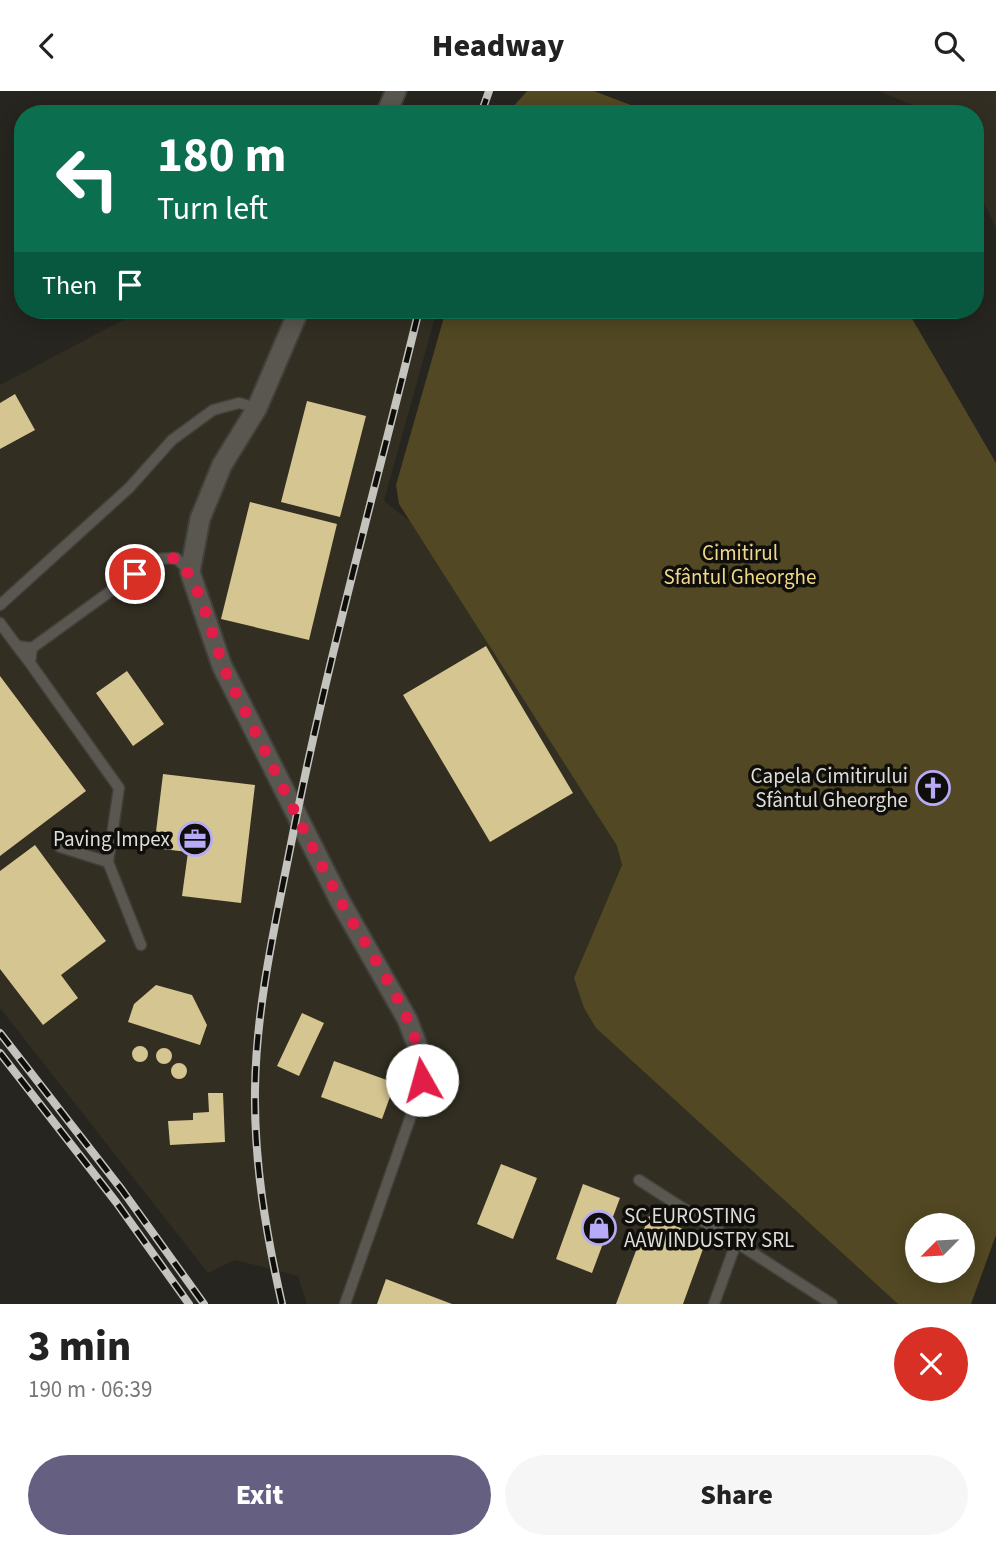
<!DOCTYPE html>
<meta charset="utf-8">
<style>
body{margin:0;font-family:"Source Sans 3",sans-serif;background:#f6f6f6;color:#222;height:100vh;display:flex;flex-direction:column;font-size:26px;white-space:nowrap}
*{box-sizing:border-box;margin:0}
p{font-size:23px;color:#767676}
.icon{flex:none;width:38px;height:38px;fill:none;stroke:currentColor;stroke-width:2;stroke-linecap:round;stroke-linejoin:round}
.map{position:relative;height:1213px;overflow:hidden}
.panel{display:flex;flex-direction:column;background:#fff;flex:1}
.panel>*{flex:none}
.hud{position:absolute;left:14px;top:14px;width:970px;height:214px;border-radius:28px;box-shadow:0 4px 18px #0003;background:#0b6e4f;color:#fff;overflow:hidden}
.needle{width:46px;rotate:246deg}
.tools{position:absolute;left:905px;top:1122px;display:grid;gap:14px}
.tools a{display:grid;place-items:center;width:70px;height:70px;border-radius:50%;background:#fff;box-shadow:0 4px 18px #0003;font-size:35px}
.pin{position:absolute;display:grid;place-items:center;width:60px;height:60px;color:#fff;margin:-30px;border:4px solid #fff;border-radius:50%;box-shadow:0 2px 7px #0007}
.me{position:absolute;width:77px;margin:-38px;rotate:353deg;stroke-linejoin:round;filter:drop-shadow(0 0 5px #0008)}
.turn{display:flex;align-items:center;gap:24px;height:147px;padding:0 28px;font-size:32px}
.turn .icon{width:91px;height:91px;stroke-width:2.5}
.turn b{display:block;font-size:49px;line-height:60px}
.then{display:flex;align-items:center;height:66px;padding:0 28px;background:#0003;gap:14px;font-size:26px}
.round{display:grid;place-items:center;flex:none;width:74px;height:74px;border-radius:37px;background:#f6f6f6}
.overview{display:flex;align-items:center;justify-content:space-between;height:119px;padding:0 28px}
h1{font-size:42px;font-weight:800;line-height:52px}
.action{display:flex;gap:14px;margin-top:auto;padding:14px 28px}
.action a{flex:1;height:80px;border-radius:42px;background:#656082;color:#fff;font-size:28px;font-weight:800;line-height:80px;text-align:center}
.action a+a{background:#f6f6f6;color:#222}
header{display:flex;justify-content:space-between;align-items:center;height:91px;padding:0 28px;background:#fff;font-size:32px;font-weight:800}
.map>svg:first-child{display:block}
.built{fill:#322e22}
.green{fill:#524823;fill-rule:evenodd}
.building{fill:#d5c590}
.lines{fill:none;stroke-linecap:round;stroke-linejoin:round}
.lane-casing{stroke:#41403b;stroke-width:13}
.street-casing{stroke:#41403b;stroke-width:23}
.lane{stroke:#595750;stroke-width:10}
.street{stroke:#595750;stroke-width:19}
.rail-casing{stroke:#c4c3be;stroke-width:8}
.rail{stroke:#0f0e0b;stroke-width:5;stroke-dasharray:16;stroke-linecap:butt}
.route{stroke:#e11d48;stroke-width:12;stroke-dasharray:0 21.6}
.labels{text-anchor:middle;stroke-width:7;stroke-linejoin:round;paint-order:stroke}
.park-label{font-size:21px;fill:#f0d889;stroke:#0f0e0b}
.poi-label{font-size:21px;fill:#deddd8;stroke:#0f0e0b;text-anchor:end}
</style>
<header><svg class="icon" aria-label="back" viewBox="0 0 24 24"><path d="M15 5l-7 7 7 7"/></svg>Headway<svg class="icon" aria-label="search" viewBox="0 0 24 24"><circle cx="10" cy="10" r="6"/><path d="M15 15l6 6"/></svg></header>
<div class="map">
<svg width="996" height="1213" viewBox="0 0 996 1213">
<rect width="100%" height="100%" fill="#27251f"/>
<path class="built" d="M878,0H996V137L975,93V23H936Z
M142,219H437L384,410L411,431L617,755L622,774L574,887L596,937L898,1213H307L298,1185L235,1169L208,1182L0,917V294Z"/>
<path class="green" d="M527,0H594L654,23H507Z
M446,219H907L996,372V1144L971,1213H898L596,937L584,917L574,887L622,774L617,755L399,413L396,394ZM917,1134H962V1180H917Z"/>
<path class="building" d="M15,303L35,339L0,358V312Z
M307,310L366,325L340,426L281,411Z
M250,411L337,433L309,549L221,528Z
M486,555L573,702L490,751L403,604Z
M127,580L164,633L133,655L96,602Z
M0,585L86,700L0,765Z
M163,683L255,694L241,812L182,805L188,761L154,757Z
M35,754L106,850L61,884L78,907L43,934L0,878V780Z
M156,894L192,904L207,934L200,954L128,931L134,913Z
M302,922L324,932L299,985L277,975Z
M132 963a8 8 0 1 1 16 0a8 8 0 1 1-16 0Z
M156 965a8 8 0 1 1 16 0a8 8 0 1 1-16 0Z
M334,970L395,992L382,1028L321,1006Z
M171 980a8 8 0 1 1 16 0a8 8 0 1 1-16 0Z
M208,1002H223L225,1051L170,1054L168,1030L193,1029V1022L209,1021Z
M501,1073L537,1087L513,1148L477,1133Z
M583,1093L620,1107L592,1182L556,1168Z
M649,1125L707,1147L683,1213H616Z
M386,1188L452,1213H377Z"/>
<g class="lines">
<g class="lane-casing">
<path id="lane" d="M0,514L129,397L172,349L213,319L239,312L257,317
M0,532L17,555
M30,572L17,555L32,557
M60,756L108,771
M141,854L108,771L119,697L30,572L32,557L155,468L176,467L189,480
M639,1089L832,1213
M345,1213L415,1013
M714,1213L736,1152"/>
</g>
<g class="street-casing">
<path id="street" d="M386,23L396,0
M299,219L257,317L222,374L200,428L190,481L222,575L340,810L407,928L423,969L422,989L415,1013"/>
</g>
<use href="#lane" class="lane"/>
<use href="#street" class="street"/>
<g class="rail-casing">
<path id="rail" d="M481,23L489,0
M0,942L122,1099L204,1213
M0,962L116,1111L189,1213
M282,1213C266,1142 254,1072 255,999C256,916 275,834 291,753C326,574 376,396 419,219"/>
</g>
<use href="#rail" class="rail"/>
</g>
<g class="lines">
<path class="route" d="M135,483L155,468L176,467C206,497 212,557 233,597C270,668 303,741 341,811C367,859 425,936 422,989"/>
</g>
<defs>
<g id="church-ring" transform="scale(1.75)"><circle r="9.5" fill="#0f0e0b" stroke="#b7abf7" stroke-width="1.5"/><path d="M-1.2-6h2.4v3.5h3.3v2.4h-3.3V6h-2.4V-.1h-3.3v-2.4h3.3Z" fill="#b7abf7"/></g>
<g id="office-ring" transform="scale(1.75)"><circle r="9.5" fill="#0f0e0b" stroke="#b7abf7" stroke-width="1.5"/><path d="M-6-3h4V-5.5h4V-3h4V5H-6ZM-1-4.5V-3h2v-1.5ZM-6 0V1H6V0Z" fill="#b7abf7"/></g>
<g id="shop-ring" transform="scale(1.75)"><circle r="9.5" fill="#0f0e0b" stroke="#b7abf7" stroke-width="1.5"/><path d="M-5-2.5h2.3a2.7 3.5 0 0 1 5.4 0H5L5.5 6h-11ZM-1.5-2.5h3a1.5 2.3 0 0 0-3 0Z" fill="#b7abf7"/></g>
</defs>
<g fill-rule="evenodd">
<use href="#church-ring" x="933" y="697"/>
<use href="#office-ring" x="195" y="748"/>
<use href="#shop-ring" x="599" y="1137"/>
</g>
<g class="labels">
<g class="park-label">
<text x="740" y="469">Cimitirul<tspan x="740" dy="24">Sfântul Gheorghe</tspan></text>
</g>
<g class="poi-label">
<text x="908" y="692">Capela Cimitirului<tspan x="908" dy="24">Sfântul Gheorghe</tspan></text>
<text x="170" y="755">Paving Impex</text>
<text x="624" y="1132" text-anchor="start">SC EUROSTING<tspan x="624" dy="24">AAW INDUSTRY SRL</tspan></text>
</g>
</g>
</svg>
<div class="tools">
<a><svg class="needle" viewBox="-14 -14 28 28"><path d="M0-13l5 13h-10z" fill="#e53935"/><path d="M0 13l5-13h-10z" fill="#767676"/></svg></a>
</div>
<div class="pin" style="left:135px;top:483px;background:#d93025"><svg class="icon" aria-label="arrive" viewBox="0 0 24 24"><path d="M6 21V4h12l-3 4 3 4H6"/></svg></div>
<svg class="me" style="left:422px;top:989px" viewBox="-20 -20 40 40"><circle r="19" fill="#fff"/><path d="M0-13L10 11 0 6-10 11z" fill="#e11d48"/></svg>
<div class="hud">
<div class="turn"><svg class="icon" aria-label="left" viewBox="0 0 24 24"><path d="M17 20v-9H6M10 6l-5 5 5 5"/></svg><div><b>180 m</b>Turn left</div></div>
<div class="then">Then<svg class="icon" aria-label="arrive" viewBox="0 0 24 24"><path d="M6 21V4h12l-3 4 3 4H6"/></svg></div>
</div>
</div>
<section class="panel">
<div class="overview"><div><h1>3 min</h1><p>190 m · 06:39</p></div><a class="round" style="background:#d93025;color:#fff"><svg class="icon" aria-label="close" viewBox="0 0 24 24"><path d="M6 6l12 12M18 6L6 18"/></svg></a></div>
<div class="action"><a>Exit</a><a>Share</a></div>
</section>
